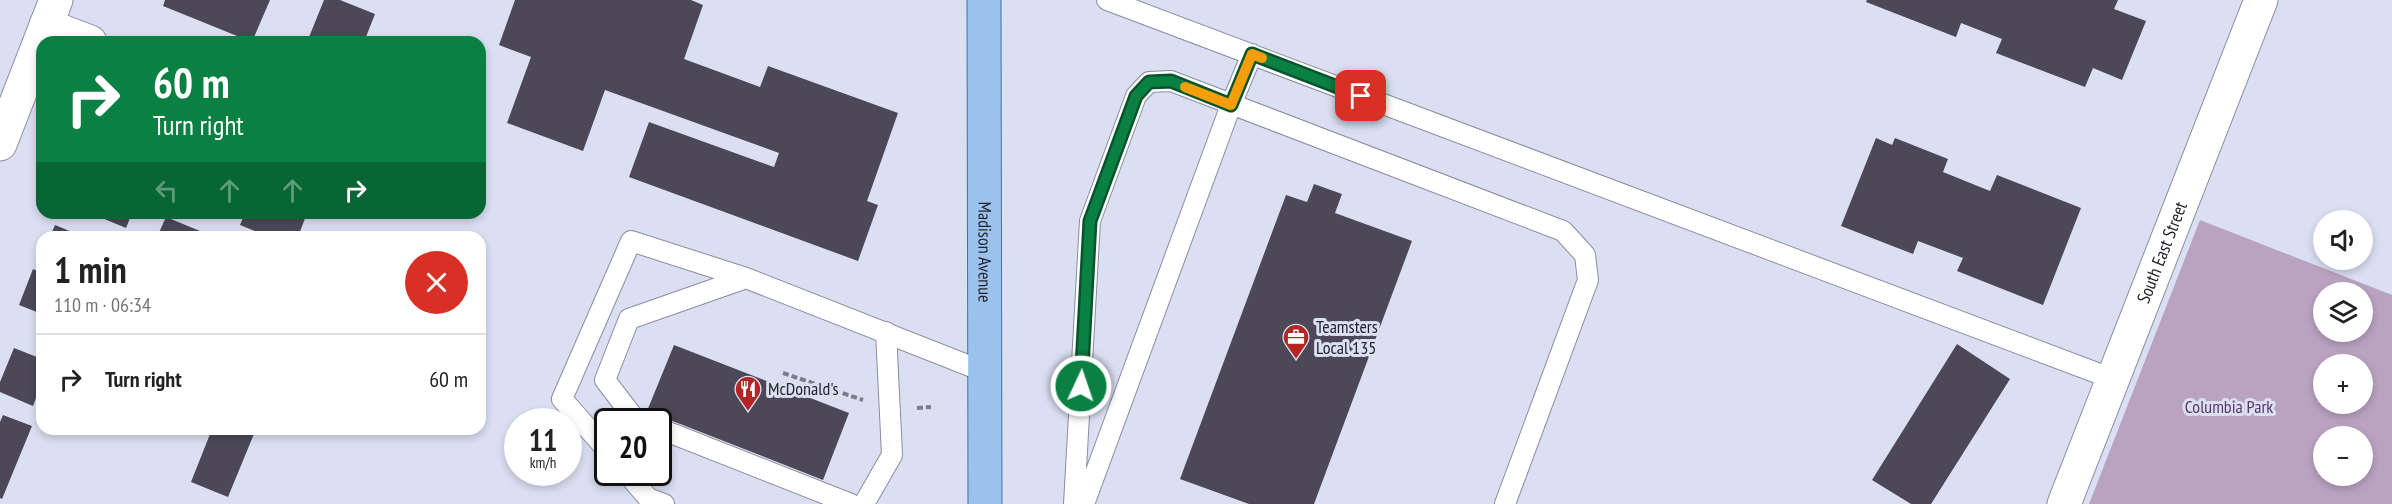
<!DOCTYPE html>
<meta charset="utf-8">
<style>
body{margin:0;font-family:"PT Sans Narrow",sans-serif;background:#f2f2f2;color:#222;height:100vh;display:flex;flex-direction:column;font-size:22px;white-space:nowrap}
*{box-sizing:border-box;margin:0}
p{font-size:20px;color:#767676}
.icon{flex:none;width:33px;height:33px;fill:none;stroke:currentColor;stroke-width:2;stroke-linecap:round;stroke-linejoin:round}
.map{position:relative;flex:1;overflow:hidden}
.drawer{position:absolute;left:36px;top:231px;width:450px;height:204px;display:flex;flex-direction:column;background:#fff;border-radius:18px;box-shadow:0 3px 9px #0003}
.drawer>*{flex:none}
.guide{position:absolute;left:36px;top:36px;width:450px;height:183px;border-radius:18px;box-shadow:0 3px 9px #0003;background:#0b8043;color:#fff;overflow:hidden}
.fabs{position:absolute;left:2313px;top:210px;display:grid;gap:12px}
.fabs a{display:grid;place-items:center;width:60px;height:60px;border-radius:50%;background:#fff;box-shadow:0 3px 9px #0003;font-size:30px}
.speed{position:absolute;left:504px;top:408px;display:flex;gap:12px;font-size:30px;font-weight:700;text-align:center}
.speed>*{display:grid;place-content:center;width:78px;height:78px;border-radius:50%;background:#fff;box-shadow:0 3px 9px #0003;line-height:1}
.speed small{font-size:15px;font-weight:400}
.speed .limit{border:3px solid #111;border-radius:9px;background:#fff;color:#111}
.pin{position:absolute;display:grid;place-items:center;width:51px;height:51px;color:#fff;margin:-26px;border-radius:12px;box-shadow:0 3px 9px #0006}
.me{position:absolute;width:66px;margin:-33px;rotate:3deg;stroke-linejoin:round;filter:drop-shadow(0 0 4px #0008)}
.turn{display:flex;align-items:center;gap:21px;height:126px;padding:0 18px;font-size:27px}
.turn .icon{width:78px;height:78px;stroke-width:2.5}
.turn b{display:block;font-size:42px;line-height:51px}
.lanes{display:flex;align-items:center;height:57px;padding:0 18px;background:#0003;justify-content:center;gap:30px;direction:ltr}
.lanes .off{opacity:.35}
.round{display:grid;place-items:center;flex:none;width:63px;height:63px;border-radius:32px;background:#f2f2f2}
.head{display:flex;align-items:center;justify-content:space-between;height:102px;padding:0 18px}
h1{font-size:36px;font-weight:800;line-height:45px}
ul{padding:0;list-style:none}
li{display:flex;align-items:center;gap:18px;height:90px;padding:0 18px;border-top:2px solid #e0e0e0}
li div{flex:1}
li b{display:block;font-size:22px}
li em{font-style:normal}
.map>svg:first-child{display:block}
.green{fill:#baa3c1;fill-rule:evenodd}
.building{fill:#4c4858}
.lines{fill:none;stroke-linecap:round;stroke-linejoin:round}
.service-casing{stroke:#898e9f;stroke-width:22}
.minor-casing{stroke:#898e9f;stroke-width:35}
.primary-casing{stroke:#4571a0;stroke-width:35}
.path{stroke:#7b7e8a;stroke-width:4;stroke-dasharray:6 3;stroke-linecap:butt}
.service{stroke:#fff;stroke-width:20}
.minor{stroke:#fff;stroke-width:33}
.primary{stroke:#9ac2ec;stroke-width:33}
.route-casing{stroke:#07532c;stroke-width:15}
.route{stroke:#0b8043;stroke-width:10}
.slow{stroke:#f59e0b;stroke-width:10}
.labels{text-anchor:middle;stroke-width:6;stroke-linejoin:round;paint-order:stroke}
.street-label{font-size:18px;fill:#23252b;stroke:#dadff2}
.poi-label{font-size:18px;fill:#23252b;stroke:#dadff2;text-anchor:start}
.park-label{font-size:18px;fill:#5c3867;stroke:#dadff2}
</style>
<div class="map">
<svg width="2392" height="504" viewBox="0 0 2392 504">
<rect width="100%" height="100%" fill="#dadff2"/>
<path class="green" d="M2200,220L2392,295V504H2089ZM2324,292H2362V332H2324ZM2324,364H2362V404H2324ZM2362,436V476H2324V436Z"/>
<path class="building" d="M165,0H270L252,42L163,6Z
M324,0H340L375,14L364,42H307Z
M515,0H691L703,5L684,59L760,87L768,66L898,113L867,201L878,205L858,261L629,177L649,122L774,167L779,153L605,90L583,151L507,123L531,57L499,45Z
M1867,0H2118L2114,9L2146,21L2122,80L2093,68L2085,87L1996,53L2002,39L1961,23L1956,37L1866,2Z
M1876,138L1892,145L1895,138L1948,159L1943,172L1990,191L1997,175L2081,208L2043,305L1957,271L1963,258L1918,241L1913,254L1841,226Z
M1314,184L1342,194L1335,213L1412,241L1314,504H1249L1180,479L1286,195L1307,202Z
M90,213H132L126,228Z
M245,213H307L298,237H270L240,225Z
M166,217L200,231L197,237H157Z
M55,225L84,237H50Z
M33,269L42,273V314L19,305Z
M1957,344L2010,379L1931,504H1911L1872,480Z
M674,345L849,413L823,480L647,411Z
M14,348L42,359V382L33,406L0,392V382Z
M3,415L32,426L2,499L0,498V422Z
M212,429H256L228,497L191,482Z"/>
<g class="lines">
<g class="service-casing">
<path id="service" d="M1107,0L2113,379
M643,422L634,418L605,380L629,319L746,278
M658,428L851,504
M608,451L562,399L631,241L746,278L985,372
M626,472L648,498L664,504
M864,504L892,455L886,332
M1074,504L1090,221L1136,96L1149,82L1171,81L1563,231L1585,255L1588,280L1505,504
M1084,504L1231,105L1252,54"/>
</g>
<g class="minor-casing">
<g id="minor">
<path d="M46,25L90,42"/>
<path d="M0,144L56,0"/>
<path id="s1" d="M2064,504L2261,0"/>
</g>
</g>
<g class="primary-casing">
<g id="primary">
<path id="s2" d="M984,0L985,504"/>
</g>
</g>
<path class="path" d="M783,373L863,400
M917,408L931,407"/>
<use href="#service" class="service"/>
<use href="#minor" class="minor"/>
<use href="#primary" class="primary"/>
</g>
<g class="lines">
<g class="route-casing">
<path id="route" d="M1081,386L1090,221L1136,96L1149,82L1171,81L1231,105L1252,54L1361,96"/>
</g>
<use href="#route" class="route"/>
<path class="slow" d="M1185,87L1231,105L1252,54L1262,58"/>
</g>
<defs>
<g id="office-pin" transform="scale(1.35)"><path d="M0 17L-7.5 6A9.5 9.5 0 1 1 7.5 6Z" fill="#b52524" stroke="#dadff2"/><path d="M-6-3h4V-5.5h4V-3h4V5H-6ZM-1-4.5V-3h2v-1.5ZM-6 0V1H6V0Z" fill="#fff"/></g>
<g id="restaurant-pin" transform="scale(1.35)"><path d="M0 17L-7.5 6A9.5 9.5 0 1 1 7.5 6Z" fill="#b52524" stroke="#dadff2"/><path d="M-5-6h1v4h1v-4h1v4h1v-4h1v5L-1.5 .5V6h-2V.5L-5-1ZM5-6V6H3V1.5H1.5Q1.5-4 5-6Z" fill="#fff"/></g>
</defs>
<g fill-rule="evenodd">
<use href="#office-pin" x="1296" y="337"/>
<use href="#restaurant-pin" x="748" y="389"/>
</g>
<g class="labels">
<g class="street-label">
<text dy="6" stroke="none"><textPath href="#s2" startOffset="252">Madison Avenue</textPath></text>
<text dy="6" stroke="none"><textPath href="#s1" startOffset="270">South East Street</textPath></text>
</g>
<g class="poi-label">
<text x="1316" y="333">Teamsters<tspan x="1316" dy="21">Local 135</tspan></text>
<text x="768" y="395">McDonald's</text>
</g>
<g class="park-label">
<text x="2229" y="413">Columbia Park</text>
</g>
</g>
</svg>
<div class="fabs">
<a><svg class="icon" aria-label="sound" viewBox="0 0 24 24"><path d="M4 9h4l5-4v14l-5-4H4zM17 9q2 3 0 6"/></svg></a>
<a><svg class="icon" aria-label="layers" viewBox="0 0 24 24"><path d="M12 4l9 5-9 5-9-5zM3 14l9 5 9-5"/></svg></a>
<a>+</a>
<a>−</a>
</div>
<div class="speed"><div>11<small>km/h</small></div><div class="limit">20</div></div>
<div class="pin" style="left:1361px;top:96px;background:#d93025"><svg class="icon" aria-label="arrive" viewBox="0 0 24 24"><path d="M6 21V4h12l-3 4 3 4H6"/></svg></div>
<svg class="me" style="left:1081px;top:386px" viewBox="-20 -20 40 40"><circle r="17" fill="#0b8043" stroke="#fff" stroke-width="3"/><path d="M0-11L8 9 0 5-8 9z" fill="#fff"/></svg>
<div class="guide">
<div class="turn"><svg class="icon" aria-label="right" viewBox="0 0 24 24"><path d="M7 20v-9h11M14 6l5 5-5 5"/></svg><div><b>60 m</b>Turn right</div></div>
<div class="lanes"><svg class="icon off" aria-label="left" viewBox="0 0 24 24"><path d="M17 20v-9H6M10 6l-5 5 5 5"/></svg><svg class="icon off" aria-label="ahead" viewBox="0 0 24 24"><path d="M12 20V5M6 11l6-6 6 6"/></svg><svg class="icon off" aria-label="ahead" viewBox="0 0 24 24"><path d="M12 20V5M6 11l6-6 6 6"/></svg><svg class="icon" aria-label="right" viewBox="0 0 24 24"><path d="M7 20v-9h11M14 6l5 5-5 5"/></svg></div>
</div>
<section class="drawer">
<div class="head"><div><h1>1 min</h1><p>110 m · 06:34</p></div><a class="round" style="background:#d93025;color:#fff"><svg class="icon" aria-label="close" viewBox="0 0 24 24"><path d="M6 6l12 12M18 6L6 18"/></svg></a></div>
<ul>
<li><svg class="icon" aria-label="right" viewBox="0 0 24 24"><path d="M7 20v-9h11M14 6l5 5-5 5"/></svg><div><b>Turn right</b></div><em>60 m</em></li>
</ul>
</section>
</div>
